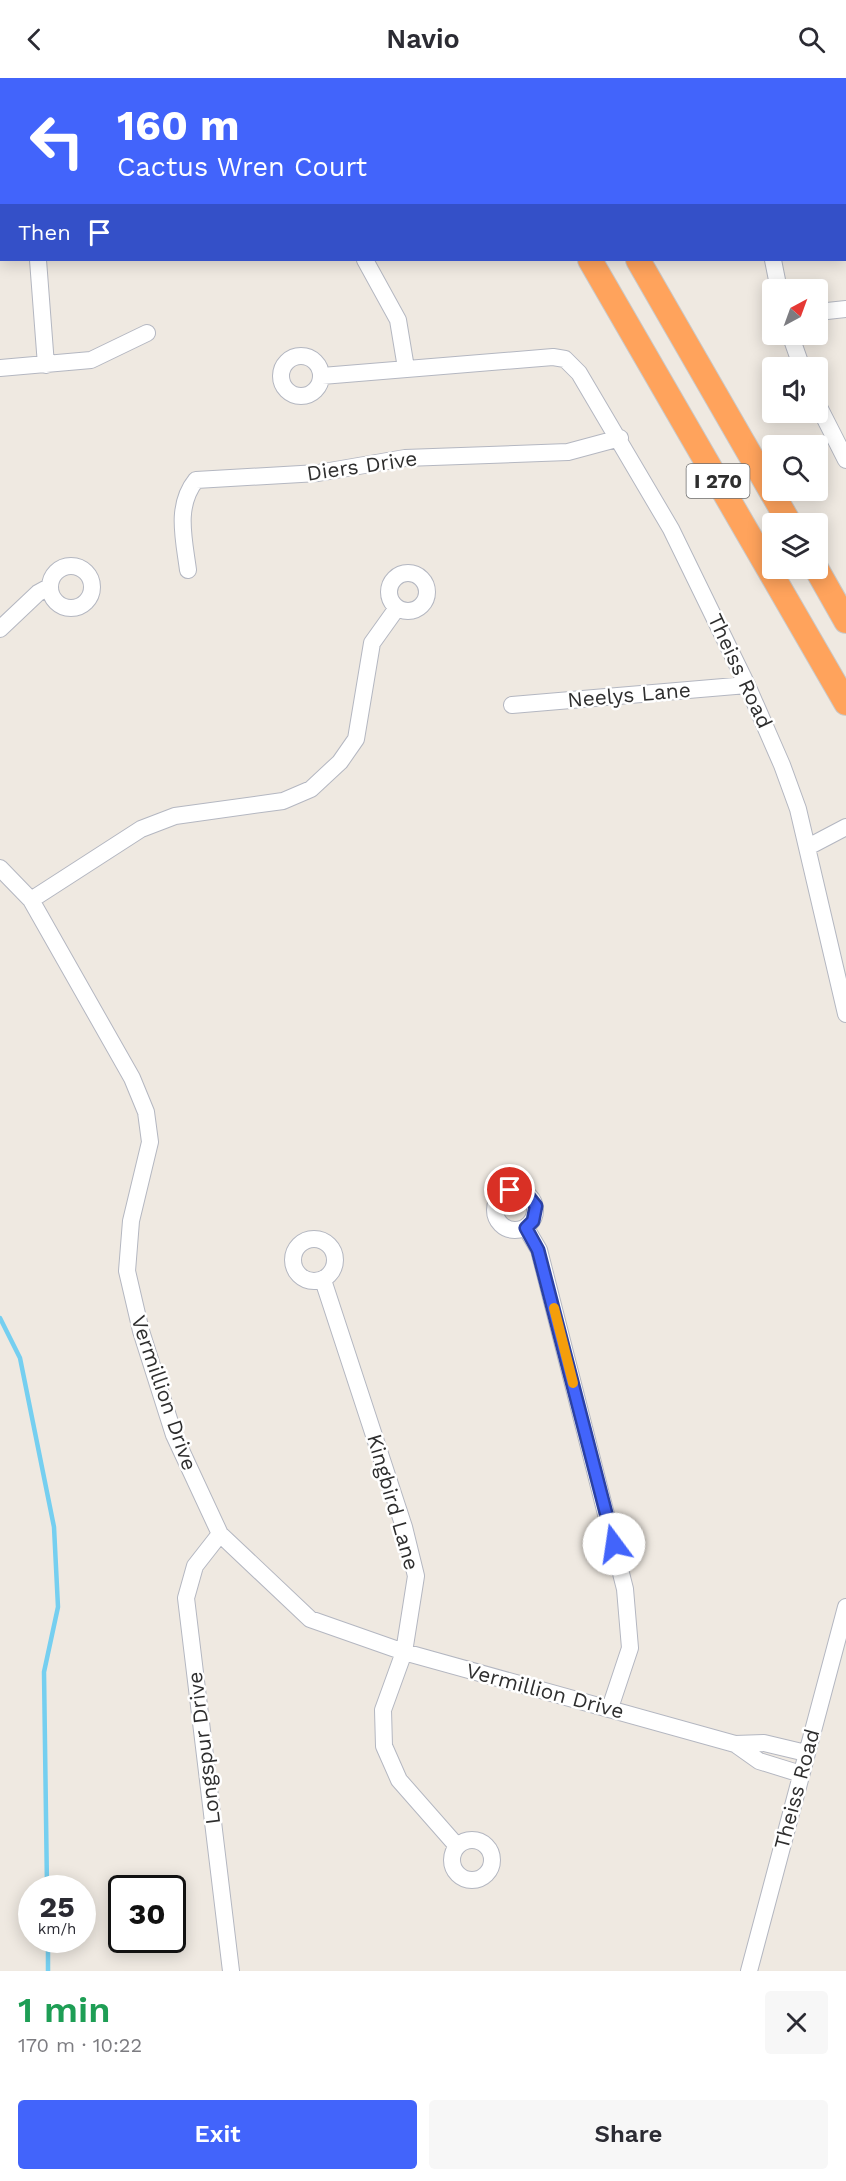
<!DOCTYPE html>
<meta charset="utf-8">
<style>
body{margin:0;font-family:"Work Sans",sans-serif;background:#f7f7f7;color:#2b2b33;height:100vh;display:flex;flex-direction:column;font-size:22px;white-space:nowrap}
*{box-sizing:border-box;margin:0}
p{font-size:20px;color:#7c7c81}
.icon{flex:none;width:33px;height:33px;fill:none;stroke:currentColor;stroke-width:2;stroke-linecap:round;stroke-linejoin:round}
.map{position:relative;height:1893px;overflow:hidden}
.sheet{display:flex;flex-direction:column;background:#fff;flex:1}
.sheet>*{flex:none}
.hud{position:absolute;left:0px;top:0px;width:846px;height:183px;box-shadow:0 3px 15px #0003;background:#4264fb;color:#fff;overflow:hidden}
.needle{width:39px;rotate:41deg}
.fabs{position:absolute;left:762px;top:201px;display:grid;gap:12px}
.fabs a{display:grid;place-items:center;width:66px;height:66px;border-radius:6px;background:#fff;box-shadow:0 3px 15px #0003;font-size:30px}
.speed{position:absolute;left:18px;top:1797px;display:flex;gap:12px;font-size:30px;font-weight:700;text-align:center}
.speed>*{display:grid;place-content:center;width:78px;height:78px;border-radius:50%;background:#fff;box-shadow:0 3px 15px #0003;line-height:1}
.speed small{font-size:15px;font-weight:400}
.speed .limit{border:3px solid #111;border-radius:9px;background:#fff;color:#111}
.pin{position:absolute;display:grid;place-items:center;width:51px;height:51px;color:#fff;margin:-26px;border:3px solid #fff;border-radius:50%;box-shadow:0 2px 6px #0007}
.me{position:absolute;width:66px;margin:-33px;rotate:346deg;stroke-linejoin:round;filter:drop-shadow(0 0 4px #0008)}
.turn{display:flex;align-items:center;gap:21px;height:126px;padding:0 18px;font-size:27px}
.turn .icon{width:78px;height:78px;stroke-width:2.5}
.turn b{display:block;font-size:42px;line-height:51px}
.then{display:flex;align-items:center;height:57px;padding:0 18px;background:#0003;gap:12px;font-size:22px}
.round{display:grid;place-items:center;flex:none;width:63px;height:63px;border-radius:6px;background:#f7f7f7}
.headline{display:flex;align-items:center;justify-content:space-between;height:102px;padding:0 18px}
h1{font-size:36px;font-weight:600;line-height:45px;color:#1e9e55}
.button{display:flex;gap:12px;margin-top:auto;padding:12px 18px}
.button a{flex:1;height:69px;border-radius:6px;background:#4264fb;color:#fff;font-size:24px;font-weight:600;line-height:69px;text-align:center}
.button a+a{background:#f7f7f7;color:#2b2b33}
header{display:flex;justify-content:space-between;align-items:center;height:78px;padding:0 18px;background:#fff;font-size:27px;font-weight:600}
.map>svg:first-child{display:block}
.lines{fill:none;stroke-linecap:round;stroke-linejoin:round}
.stream{stroke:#75cff0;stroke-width:4.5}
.minor-casing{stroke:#b4b7c1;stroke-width:18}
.highway-casing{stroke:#c9c9c9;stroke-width:26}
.minor{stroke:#fff;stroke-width:16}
.highway{stroke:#ffa35c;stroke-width:24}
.route-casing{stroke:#2b41a3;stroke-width:15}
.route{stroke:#4264fb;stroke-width:10}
.slow{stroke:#f59e0b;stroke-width:10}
.labels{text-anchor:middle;stroke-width:5;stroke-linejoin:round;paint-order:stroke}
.shield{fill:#fff;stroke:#6d6d6d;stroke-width:1.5}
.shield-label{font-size:20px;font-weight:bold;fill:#2e2e2e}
.street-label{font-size:21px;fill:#2e2e2e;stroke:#fff}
</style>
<header><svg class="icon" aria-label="back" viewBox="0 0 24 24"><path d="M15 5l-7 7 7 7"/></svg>Navio<svg class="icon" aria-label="search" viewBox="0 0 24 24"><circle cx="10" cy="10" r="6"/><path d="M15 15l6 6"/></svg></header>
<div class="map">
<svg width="846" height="1893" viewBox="0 0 846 1893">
<rect width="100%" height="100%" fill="#efe9e1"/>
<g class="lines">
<path class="stream" d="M0,1240L20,1280L54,1449L58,1529L44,1594L47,1810
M48,1862V1893"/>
<g class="minor-casing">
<path id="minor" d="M260,0L261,2
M755,0L756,2
M23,2V0
M38,182L46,287
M365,182L398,242L406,290
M773,182L779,212
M818,234L846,231
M790,256L802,290
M281 298a20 20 0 1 1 40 0a20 20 0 1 1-40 0Z
M0,290L91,282L147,255
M322,298L553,279L565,281L579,295L671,451L747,607L782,687L798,731L846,936
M818,327L846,382
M50 509a21 21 0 1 1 42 0a21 21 0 1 1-42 0Z
M188,492C184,461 175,428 196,402L318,395L405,380L568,374L620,360
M389 514a19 19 0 1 1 38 0a19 19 0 1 1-38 0Z
M0,551L38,515L49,509
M512,627L747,607
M808,769L846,749
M0,790L31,822L132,1000L146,1034L150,1064L131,1143L127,1193L141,1253L174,1357L220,1456L310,1541L404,1574L735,1666L764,1665L806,1675
M31,822L141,751L175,738L283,723L311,711L340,684L356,661L372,565L397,530
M495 1132a20 20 0 1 1 40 0a20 20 0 1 1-40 0Z
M526,1150L539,1172L625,1511L630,1570L610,1630
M293 1182a21 21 0 1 1 42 0a21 21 0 1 1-42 0Z
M323,1202L404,1449L416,1498L404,1574L383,1632L384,1668L399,1702L457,1768
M220,1456L195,1488L186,1520L231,1893
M735,1666L759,1683L801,1696
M452 1782a20 20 0 1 1 40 0a20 20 0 1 1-40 0Z
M749,1893L846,1529"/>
</g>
<g class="highway-casing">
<path id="highway" d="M485,0L486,2
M533,0L534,2
M590,182L846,625
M638,182L790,446
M816,490L846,543"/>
</g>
<use href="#minor" class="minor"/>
<use href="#highway" class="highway"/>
</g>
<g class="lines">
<g class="route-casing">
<path id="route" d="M510,1112L524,1113L536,1128L533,1143L526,1150L538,1172L614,1466"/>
</g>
<use href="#route" class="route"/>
<path class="slow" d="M554,1230L573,1305"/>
</g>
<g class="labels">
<rect class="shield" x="686.5" y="386" width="63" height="34" rx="4.5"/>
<g class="shield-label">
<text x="718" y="410">I 270</text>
</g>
<g class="street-label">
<text transform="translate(362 388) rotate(-8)" y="7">Diers Drive</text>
<text transform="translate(740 593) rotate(65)" y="7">Theiss Road</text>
<text transform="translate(629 617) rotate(-5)" y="7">Neelys Lane</text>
<text transform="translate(164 1315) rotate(71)" y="7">Vermillion Drive</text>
<text transform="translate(393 1424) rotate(74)" y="7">Kingbird Lane</text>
<text transform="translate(545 1613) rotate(15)" y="7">Vermillion Drive</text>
<text transform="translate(204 1670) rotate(-97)" y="7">Longspur Drive</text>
<text transform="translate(797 1711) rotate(-75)" y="7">Theiss Road</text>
</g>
</g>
</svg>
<div class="fabs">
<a><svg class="needle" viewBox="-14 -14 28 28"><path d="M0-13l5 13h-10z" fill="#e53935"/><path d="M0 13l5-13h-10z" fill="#7c7c81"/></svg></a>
<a><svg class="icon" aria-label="sound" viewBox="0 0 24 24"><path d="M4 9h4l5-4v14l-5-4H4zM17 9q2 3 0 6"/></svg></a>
<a><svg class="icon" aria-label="search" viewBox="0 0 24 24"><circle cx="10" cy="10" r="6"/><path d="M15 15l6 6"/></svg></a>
<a><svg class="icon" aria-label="layers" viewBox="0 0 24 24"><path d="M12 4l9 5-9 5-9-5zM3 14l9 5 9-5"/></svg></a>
</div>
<div class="speed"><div>25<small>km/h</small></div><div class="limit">30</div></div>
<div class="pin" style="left:510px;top:1112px;background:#d93025"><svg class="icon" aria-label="arrive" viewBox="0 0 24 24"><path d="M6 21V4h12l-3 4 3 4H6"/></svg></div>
<svg class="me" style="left:614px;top:1466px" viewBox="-20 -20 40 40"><circle r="19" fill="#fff"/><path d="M0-13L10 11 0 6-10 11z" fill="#4264fb"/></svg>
<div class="hud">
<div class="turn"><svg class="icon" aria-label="left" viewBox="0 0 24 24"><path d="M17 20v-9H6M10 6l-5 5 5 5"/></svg><div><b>160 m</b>Cactus Wren Court</div></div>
<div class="then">Then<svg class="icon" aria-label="arrive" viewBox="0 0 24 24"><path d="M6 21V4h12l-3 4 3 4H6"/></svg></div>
</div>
</div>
<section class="sheet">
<div class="headline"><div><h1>1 min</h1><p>170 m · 10:22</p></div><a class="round"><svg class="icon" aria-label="close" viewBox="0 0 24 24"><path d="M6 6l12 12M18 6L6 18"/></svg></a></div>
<div class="button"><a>Exit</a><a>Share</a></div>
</section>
